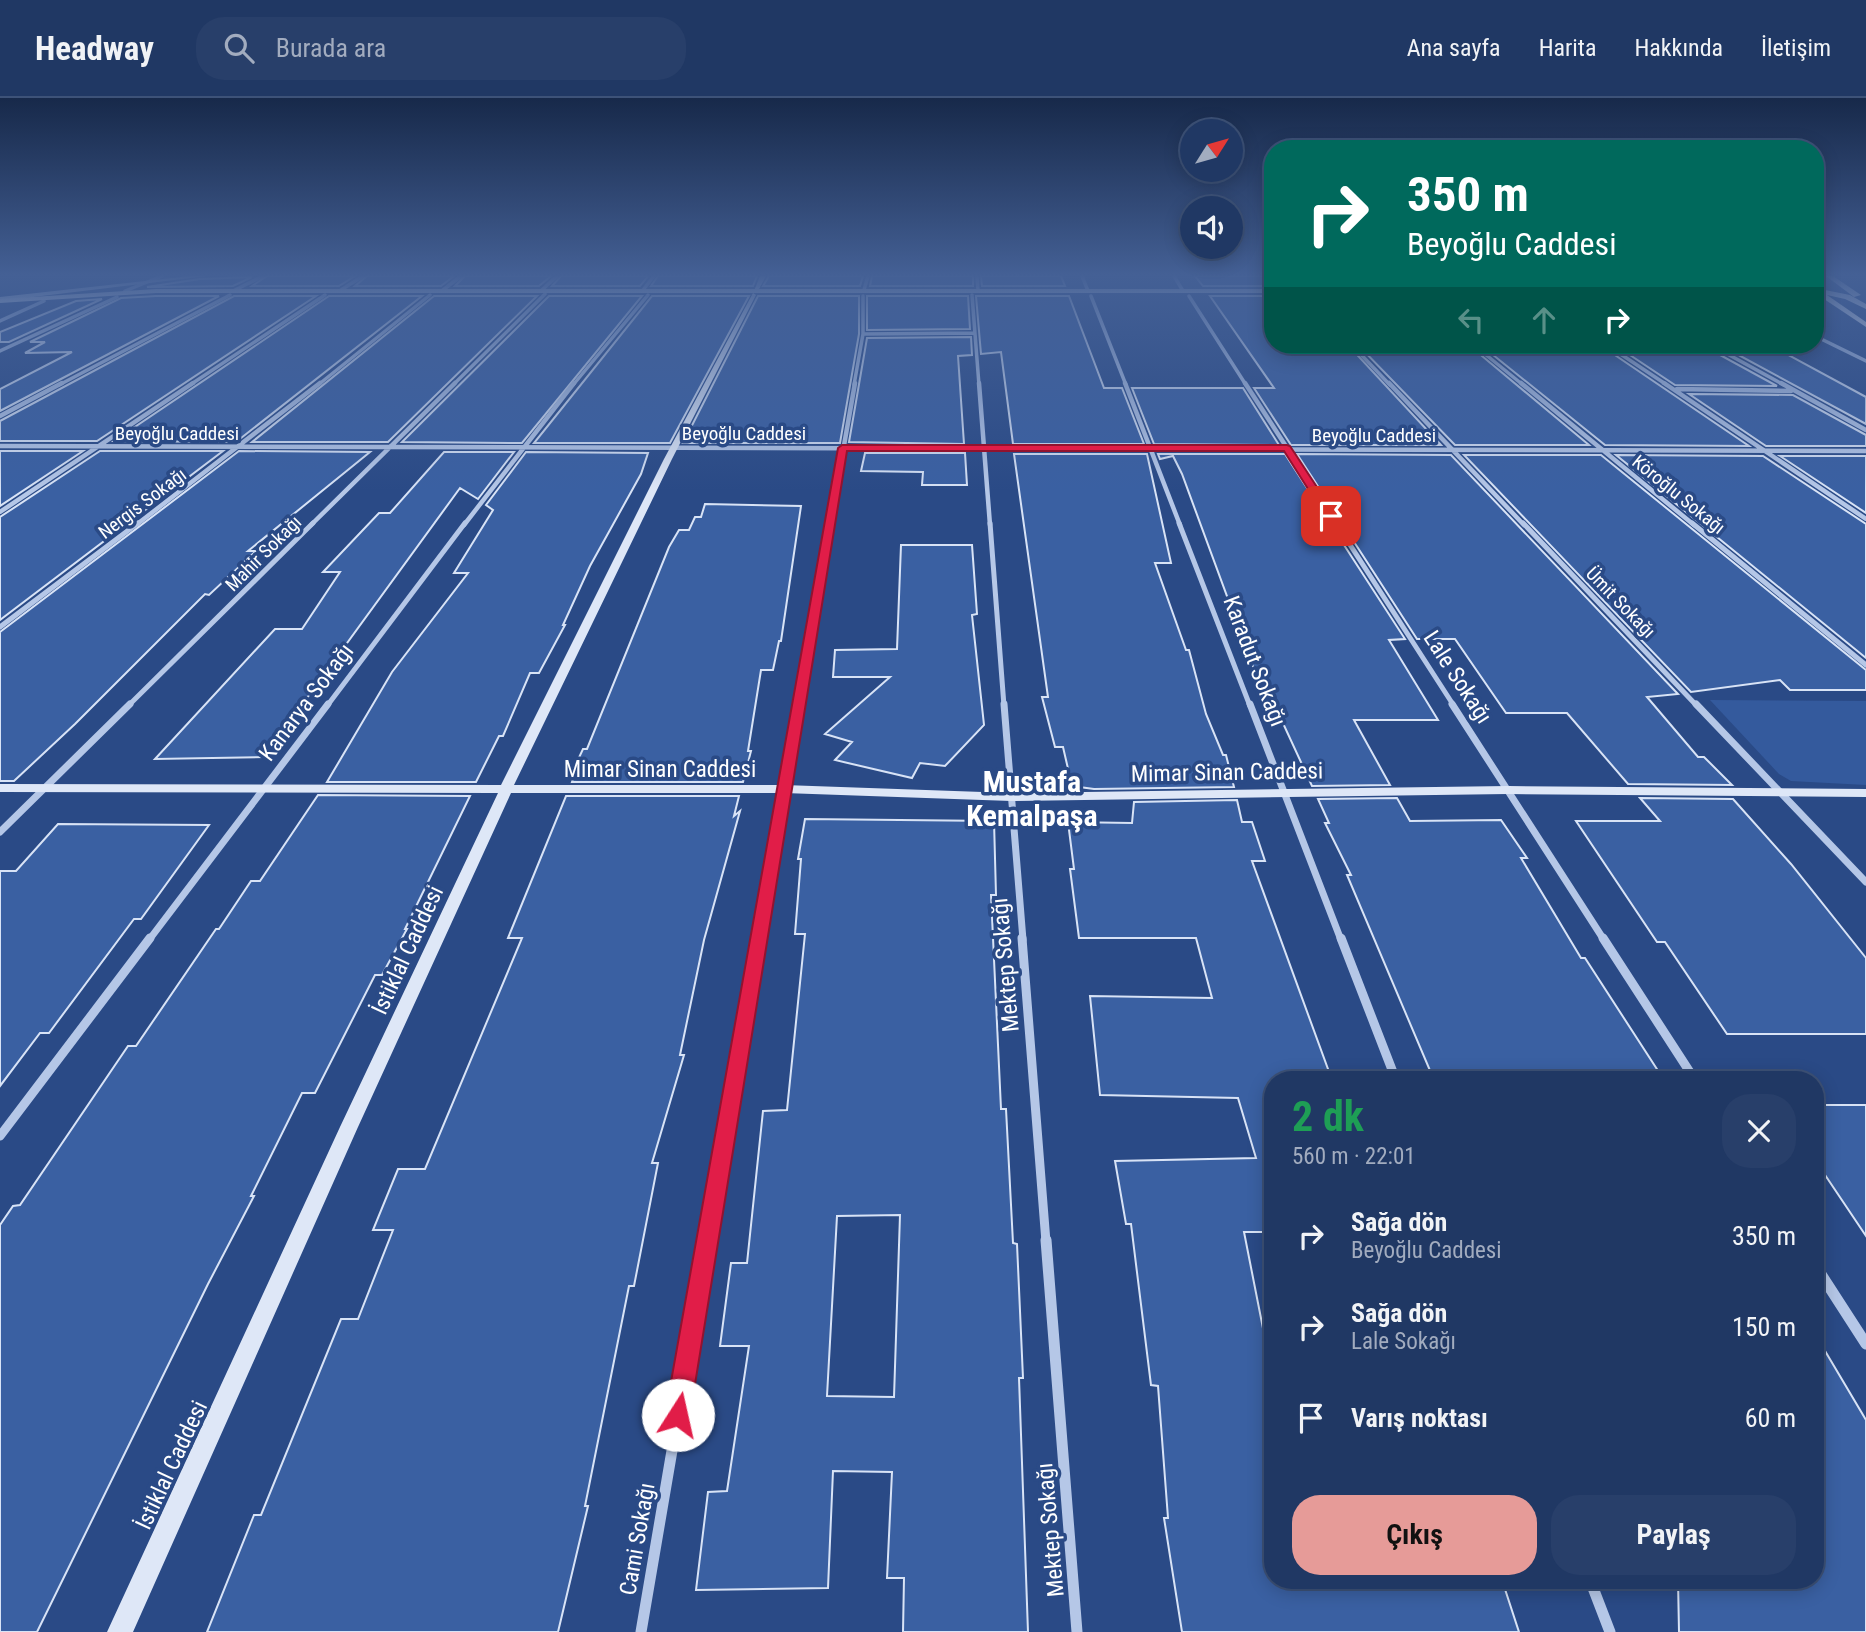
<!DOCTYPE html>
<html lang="tr">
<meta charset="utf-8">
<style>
body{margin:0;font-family:"Roboto Condensed",sans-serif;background:#283f6a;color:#f1f3f6;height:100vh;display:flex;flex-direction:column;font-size:26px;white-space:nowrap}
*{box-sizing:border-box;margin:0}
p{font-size:23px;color:#a2acbf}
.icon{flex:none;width:38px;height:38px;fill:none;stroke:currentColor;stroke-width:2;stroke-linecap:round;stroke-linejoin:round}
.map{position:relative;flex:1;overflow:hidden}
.drawer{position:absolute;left:1264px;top:973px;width:560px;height:518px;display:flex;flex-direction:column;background:#203864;border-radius:28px;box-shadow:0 4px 18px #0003,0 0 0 2px #3d5278}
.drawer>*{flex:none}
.guide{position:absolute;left:1264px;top:42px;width:560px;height:214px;border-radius:28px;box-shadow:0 4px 18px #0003,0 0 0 2px #3d5278;background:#00695c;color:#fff;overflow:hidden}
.needle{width:46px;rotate:53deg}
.controls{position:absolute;left:1180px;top:21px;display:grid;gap:14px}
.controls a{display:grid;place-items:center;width:63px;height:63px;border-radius:50%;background:#203864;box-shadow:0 4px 18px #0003,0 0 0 2px #3d5278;font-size:35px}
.pin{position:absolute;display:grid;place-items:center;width:60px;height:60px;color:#fff;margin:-30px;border-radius:14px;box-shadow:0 4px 10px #0006}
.me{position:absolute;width:77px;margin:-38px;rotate:10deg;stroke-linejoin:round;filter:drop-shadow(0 0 5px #0008)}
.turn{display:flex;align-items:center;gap:24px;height:147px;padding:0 28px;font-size:32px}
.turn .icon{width:91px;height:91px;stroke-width:2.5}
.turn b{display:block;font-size:49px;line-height:60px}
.lanes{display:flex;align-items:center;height:66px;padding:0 28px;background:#0003;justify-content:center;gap:35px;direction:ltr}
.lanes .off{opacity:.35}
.round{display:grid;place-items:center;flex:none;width:74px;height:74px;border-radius:28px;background:#283f6a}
.summary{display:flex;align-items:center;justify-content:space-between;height:119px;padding:0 28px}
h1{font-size:42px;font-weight:700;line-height:52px;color:#1e9e55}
.primary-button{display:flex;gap:14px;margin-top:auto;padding:14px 28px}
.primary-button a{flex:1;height:80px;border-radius:28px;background:#e69b98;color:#111;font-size:28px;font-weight:700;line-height:80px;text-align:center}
.primary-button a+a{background:#283f6a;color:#f1f3f6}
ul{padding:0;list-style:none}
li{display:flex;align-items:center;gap:21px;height:91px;padding:0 28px}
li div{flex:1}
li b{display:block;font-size:26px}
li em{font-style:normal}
header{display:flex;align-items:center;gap:42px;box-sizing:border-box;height:98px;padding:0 35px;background:#203864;border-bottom:2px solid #3d5278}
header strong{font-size:33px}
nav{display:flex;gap:38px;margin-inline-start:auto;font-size:24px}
.search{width:490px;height:63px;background:#283f6a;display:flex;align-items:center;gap:18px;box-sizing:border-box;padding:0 24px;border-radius:28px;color:#a2acbf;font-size:26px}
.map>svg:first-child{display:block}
.green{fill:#345a9d}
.building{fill:#3a60a2;stroke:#d8e3f6;stroke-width:2;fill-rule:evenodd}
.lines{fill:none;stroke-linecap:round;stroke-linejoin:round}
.street-far5{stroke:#b5c7e7;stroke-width:3.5}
.street-far4{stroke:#b5c7e7;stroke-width:4.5}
.street-far3{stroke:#b5c7e7;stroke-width:5}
.street-far2{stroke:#b5c7e7;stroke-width:7}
.street-far1{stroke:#b5c7e7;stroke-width:9}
.street{stroke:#b5c7e7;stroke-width:11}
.secondary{fill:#dee7f7;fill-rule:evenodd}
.primary{fill:#f6f9fe;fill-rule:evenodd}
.route{fill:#e11d48;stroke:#92132f;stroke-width:2}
.labels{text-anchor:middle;stroke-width:7;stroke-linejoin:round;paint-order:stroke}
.far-street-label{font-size:19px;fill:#fff;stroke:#2a4a86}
.street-label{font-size:23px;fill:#fff;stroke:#2a4a86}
.district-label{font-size:30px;font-weight:bold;fill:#fff;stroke:#2a4a86}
</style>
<header>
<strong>Headway</strong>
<div class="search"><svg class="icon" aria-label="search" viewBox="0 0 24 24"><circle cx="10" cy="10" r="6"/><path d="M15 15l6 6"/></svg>Burada ara</div>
<nav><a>Ana sayfa</a><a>Harita</a><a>Hakkında</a><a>İletişim</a></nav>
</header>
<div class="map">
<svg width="1866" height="1534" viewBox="0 0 1866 1534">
<rect width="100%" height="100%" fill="#2a4a86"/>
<path class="green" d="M1710,602L1866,603V687L1791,683L1779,676Z"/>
<path class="building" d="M267,178H355L339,188H252Z
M367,178H454L441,188H355Z
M465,178H551L539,188H455Z
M561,178H648L640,188H552Z
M658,178H757L753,188H651Z
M769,178H863L860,188H763Z
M872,178H973V188H870Z
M981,178H1061L1065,188H982Z
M1195,178H1272V188H1203Z
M252,179L233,188L147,189L200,181Z
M156,198H219L0,313V291L72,254L25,255L45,244H30L121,200Z
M234,198H316L97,343H0V323Z
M329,198H422L236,344L114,343Z
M434,198H537L388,344H252Z
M549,198H642L522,345L402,344Z
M652,198H749L670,345H534Z
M758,198H859V236L840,345H683Z
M867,198H968L970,231L867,232Z
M976,198H1069L1104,290H1122L1144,346H1013L1001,254L981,256Z
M1210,198H1272V247H1348L1441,347H1291L1254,290H1274Z
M102,201L9,244H0V234L76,203Z
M971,239L972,257L958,258L964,346L849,344L867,240Z
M1358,247L1470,248L1589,347H1455Z
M1615,247H1707L1709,251L1777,288L1675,287Z
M1720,247H1770L1866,299V326Z
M1482,248L1603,249L1749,348L1605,347Z
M1132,290H1243L1279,347L1154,346Z
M1689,296L1793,297L1866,337V348H1766Z
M0,353H83L0,408Z
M100,353H223L0,522V419Z
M239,353L370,354L248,453H256L209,497L205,496L75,626L14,683H0V534Z
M444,354H514L478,401L460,390L264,659L155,661L275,531H302L340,474H323L379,415H390Z
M526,354L648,355L641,376L590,468L563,527H565L539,575H530L503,638H499L476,684H327L392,574L468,475H454L493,412L486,407Z
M865,355H965L967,387H922L923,374L861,373Z
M1014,356H1147L1171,465H1155L1186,552H1189L1206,616L1223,657H1226L1234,689L1094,691L1072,688L1063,649H1055L1042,599H1048Z
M1158,356H1285L1405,541L1389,542L1438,622H1354L1390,687L1312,688L1282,623H1273L1182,376L1173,358L1160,361Z
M1297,356L1451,357L1678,596L1647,599L1698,659H1704L1732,687L1628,686L1567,615H1506L1455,541H1417Z
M1464,357H1601L1866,572V592H1790L1780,582L1691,594Z
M1616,357L1763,358L1866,426V560Z
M1780,358H1866V415Z
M705,406L801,408L781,543H779L773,572H761L748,653H751L743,684H572L573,681H569L583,651H587L669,449L679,432H689L695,419H701Z
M901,447H972L977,516L972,517L984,627L945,668L920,665L912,680L835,662L852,644L825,636L890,579H833L835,552L897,551Z
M318,697L470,698L405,831H407L382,877H375L315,995H302L251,1098H254L208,1186L37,1534H0V1127L13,1108L20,1107L128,948H136L216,831H219L251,783H260Z
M566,698H739L734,718L740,713L704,842L680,957H684L652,1065H658L634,1188H629L585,1408H588L558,1534H207L254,1417H261L341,1221H358L393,1132H373L398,1071H425L522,840H508Z
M1397,700L1410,723L1501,722L1527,760H1521L1581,860H1585L1664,982H1434L1347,777H1351L1325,725H1329L1318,701Z
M1640,700L1733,701L1791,766L1866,860V936H1727L1665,844H1657L1576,723H1660Z
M1237,702L1242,724H1252L1265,763H1252L1332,982H1272V1134H1244L1272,1276V1482H1502L1519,1534H1182L1164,1420H1168L1158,1288L1151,1287L1131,1126H1126L1115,1063L1256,1060L1238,1000L1100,997L1090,898L1212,900L1196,840H1079L1070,771H1074L1068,724L1132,725L1134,704Z
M805,721L994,723L996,797H991L1001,1011H1006L1013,1145L1017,1146L1023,1280H1019L1028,1534H903L904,1480H887L892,1374L833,1373L828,1490L696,1492L708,1394L727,1393L749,1248H720L731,1165H747L763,1013L787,1012L805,836H795L801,761H798ZM900,1117L894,1299L827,1298L837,1118Z
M58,726L209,727L141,821H134L49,935H40L0,988V773H16Z
M1815,1007H1866V1138L1815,1062Z
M1815,1236L1866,1322V1534H1679L1678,1482H1815Z"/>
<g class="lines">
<path class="street-far5" d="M977,178L978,193
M1082,178L1088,193
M1174,178L1183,193
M235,192L263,178
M341,192L363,178
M443,192L461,178
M542,192L557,178
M643,192L654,178
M864,192L868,178
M125,193L162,178
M972,197L979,287
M1091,198L1126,287
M1189,198L1246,287
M0,223L44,203
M863,236L975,235
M1815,238L1866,263
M1352,247L1390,287
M1474,247L1523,287
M1607,247L1667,287
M1711,247L1784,287
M0,253L117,199
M59,287L230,197
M190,287L325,197
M318,287L430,197
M453,287L545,196
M573,287L648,197
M854,287L863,236V198"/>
<path class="street-far4" d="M979,285L990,427
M1125,285L1180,427
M1245,285L1337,427
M1389,285L1524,427
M1521,285L1694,427
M1664,285L1866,421
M1781,285L1866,332
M1677,291L1791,293
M0,318L62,285
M0,348L1866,353
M0,414L193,285
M136,427L320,285
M311,427L455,285
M464,427L574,285
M830,427L855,285"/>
<path class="street-far3" d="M990,425L1004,608
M1179,425L1250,608
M1336,425L1454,608
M1523,425L1697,608
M1692,425L1866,567
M0,529L138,425
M128,608L313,425
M327,608L465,425
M799,608L831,425"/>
<path class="street-far2" d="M1004,606L1023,842
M1250,606L1341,842
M1452,606L1604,842
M1696,606L1866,784
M0,734L130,606
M149,842L328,606
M759,842L800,606"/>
<path class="street-far1" d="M1022,840L1046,1144
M1341,840L1396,982
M1603,840L1695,982
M0,1038L150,840
M708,1144L760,840"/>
<path class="street" d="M1046,1142L1077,1534
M1815,1167L1866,1246
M1590,1482L1610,1534
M641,1534L708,1142"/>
<path class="secondary" d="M190,178H207L0,203V199Z
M760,178H766L758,193H754Z
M753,195L756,197L672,361L514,687H784L1011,695L1508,688L1866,691V699L1508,696L1011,703L784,695H511L358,1029L133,1534H107L340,1029L498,695L0,694V686L501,687L664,361Z"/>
<path class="primary" d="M1826,178H1833L1861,197L1854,199Z
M1815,190L1850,197L1866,206V211L1845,201L1827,197L1866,224V229L1815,195Z
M156,191H1272V195H156L0,205V201Z"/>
</g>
<linearGradient id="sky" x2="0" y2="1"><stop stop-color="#17294a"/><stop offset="0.45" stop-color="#446095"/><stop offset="1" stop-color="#446095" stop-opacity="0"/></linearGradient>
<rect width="1866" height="393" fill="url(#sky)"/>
<path class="route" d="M1287,347L1290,348L1336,418L1335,421H1327L1284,353H847L690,1317L687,1325L678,1328L669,1325L665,1317L838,350L842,347Z"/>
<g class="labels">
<g class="far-street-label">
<text x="177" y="342">Beyoğlu Caddesi</text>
<text x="744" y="342">Beyoğlu Caddesi</text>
<text x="1374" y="344">Beyoğlu Caddesi</text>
<text transform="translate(1679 396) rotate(39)" y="7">Köroğlu Sokağı</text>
<text transform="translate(142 405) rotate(-37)" y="7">Nergis Sokağı</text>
<text transform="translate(263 455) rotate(-45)" y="7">Mahir Sokağı</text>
<text transform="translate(1621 504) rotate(46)" y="7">Ümit Sokağı</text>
</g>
<g class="street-label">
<text transform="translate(1255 563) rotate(69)" y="8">Karadut Sokağı</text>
<text transform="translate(1458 579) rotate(57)" y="8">Lale Sokağı</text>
<text transform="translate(306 604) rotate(-53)" y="8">Kanarya Sokağı</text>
<text x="660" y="679">Mimar Sinan Caddesi</text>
<text transform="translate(1227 674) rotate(-1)" y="8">Mimar Sinan Caddesi</text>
<text transform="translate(407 852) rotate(-65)" y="8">İstiklal Caddesi</text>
<text transform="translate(1005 867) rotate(-95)" y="8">Mektep Sokağı</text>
<text transform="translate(171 1367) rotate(-65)" y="8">İstiklal Caddesi</text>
<text transform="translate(1050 1432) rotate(-95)" y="8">Mektep Sokağı</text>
<text transform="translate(637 1441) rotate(-80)" y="8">Cami Sokağı</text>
</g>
<g class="district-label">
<text x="1032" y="694">Mustafa<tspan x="1032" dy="34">Kemalpaşa</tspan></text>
</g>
</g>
</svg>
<div class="controls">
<a><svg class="needle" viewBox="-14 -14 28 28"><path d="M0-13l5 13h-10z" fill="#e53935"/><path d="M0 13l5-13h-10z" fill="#a2acbf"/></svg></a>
<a><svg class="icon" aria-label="sound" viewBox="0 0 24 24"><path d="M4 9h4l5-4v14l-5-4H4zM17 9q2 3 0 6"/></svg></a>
</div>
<div class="pin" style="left:1331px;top:418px;background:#d93025"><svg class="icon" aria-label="arrive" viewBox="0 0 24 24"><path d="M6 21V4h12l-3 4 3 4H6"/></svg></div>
<svg class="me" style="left:678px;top:1317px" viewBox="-20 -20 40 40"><circle r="19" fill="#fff"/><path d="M0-13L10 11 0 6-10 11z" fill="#e11d48"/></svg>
<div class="guide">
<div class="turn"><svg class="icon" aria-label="right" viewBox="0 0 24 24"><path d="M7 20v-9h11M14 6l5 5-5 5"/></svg><div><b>350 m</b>Beyoğlu Caddesi</div></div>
<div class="lanes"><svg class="icon off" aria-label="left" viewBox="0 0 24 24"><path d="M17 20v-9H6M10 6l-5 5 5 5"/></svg><svg class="icon off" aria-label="ahead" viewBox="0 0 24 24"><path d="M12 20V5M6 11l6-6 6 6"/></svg><svg class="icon" aria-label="right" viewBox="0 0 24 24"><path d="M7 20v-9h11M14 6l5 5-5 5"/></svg></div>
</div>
<section class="drawer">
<div class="summary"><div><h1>2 dk</h1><p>560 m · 22:01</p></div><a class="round"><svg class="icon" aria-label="close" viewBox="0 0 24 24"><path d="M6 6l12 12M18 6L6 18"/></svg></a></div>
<ul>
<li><svg class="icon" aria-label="right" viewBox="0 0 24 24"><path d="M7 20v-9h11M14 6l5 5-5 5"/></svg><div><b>Sağa dön</b><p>Beyoğlu Caddesi</p></div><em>350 m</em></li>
<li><svg class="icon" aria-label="right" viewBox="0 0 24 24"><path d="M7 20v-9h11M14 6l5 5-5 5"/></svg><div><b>Sağa dön</b><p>Lale Sokağı</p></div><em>150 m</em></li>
<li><svg class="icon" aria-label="arrive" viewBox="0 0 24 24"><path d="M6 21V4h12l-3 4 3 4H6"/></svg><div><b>Varış noktası</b></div><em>60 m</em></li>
</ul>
<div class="primary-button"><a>Çıkış</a><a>Paylaş</a></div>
</section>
</div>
